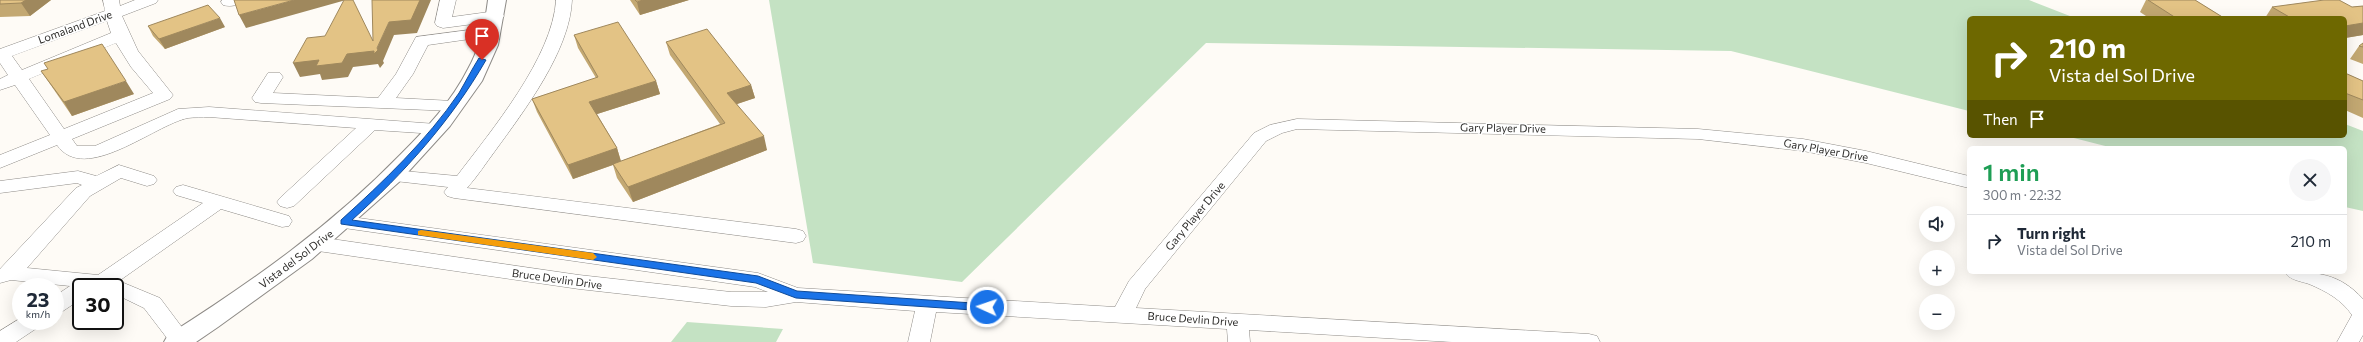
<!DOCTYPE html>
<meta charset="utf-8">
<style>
body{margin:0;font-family:Commissioner,sans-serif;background:#f6f6f7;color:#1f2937;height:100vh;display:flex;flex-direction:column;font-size:15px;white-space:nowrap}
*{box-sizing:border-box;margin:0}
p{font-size:13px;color:#747a83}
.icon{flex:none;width:22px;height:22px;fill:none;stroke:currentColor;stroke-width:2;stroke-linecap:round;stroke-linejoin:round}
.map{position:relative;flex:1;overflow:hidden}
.details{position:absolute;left:1967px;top:146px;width:380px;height:128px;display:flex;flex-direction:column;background:#fff;border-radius:6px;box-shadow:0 4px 16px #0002}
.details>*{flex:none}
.hud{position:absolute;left:1967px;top:16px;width:380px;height:122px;border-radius:6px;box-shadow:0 4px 16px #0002;background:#6e6800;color:#fff;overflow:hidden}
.tools{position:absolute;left:1919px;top:206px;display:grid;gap:8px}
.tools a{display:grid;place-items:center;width:36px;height:36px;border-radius:50%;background:#fff;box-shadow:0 4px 16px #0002;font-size:20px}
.speed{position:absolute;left:12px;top:278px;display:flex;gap:8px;font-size:20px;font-weight:700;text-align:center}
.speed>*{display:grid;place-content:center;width:52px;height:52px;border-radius:50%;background:#fff;box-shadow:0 4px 16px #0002;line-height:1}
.speed small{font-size:10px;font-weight:400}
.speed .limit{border:2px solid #111;border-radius:6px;background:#fff;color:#111}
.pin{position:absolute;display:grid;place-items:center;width:34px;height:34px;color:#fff;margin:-41px -17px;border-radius:50% 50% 50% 0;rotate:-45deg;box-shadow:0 0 4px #0007}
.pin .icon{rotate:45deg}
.me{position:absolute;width:44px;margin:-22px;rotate:273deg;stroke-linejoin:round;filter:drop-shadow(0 0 3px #0008)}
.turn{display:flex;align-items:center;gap:14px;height:84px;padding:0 16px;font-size:18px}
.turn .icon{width:52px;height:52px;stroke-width:2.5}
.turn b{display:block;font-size:28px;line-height:34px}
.then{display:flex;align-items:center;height:38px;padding:0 16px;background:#0003;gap:8px;font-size:15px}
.round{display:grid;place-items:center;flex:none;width:42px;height:42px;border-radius:21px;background:#f6f6f7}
.head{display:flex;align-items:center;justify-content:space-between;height:68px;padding:0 16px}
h1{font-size:24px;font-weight:600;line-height:30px;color:#1e9e55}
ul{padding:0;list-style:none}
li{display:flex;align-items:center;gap:12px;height:52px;padding:0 16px;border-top:1px solid #e0e1e3}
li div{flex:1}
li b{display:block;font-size:15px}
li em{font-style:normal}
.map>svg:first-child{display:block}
.green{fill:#c4e2c3}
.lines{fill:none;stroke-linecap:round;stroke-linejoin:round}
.minor-casing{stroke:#8e8b87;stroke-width:1}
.major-casing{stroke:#8e8b87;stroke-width:2}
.minor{fill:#fff;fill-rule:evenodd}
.major{fill:#fff;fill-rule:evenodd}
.wall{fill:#c3a872}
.shaded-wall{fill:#9f885d}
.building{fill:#e3c385;stroke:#9f885d}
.route{fill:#1a73e8;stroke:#114b97}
.slow{fill:#f59e0b}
.labels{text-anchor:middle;stroke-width:3;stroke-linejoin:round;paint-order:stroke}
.street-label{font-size:11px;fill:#2f2e2c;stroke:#fff}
</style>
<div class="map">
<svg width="2363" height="342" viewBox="0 0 2363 342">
<rect width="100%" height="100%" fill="#fefbf6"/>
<path class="green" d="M769,0H2029L2075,18H1969V111L1731,51L1206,43L962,282L813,263Z
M2345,124L2363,131V211L2345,207V148H2113L2066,136H2345Z
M687,322L783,329L776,342H671Z"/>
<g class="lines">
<g class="minor-casing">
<path id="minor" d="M103,0H119L120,6L135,0H158L156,3L122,16L138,51L173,95L170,99L72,139L77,146H95L178,109L209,107L436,124L442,125L445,129L442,133L436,134L375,130L294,206L287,208L280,206L277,202L280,198L356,128L209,117C202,118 194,117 188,118C154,125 85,185 57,145L0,168V155L50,135L15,85L0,90V79L8,75L0,63V49L105,11ZM107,21L111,33L22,70L12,56ZM116,43L131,67L153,93L64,129L29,79Z
M222,0H243C239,6 230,7 223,5L221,2Z
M440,0H456L452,17L496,11L502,13L504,16L502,19L496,21L443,28L437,26L435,23Z
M556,0H572C570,51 524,111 495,151C486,163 477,177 467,188L796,229L803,231L806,236L803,241L796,243L454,198L447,196L444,192L448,187L386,180L383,176L386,172L393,170L457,176C491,131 553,57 556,0Z
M492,27L498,29L500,32L498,35L428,45L413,74L396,98L453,101L459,102L462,106L459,110L453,111L261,103L255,102L252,98L268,73H280L283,77L273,93L378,98L396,74L416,37Z
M1297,119L1698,129L1803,139L1866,151L1969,176V188L1866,163L1803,151L1698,139L1297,129L1282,133L1266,141L1145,289L1136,308L1589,334L1597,336L1600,342H1452L1249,330L1250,342H1228L1227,329L936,312L930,342H908L915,311L796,302L766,307L731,306L579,289L318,251L311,249L308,244L311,239L318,237L579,275L731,292H768L755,287L337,227L334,222L337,217L344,216L758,273L798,288L1115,307L1129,281L1254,133L1270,125Z
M119,165L154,176L157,180L154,184L147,186L121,178L90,196L27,268L98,275L203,203L176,195L173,191L176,187L183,185L289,216L292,221L289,226L282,227L221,209L119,281L160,298L193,342H170L144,308L115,294V287H81V299L63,311L55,314V296L70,286L11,280L0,283V269L76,188L82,185L77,183L0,193V181L78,171L96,176Z
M2285,272C2317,272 2339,273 2363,299V335L2359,342H2337L2352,315C2342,300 2326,291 2309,284C2300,281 2289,280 2285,272Z
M21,318V321H43L40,326L16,342H0V331Z"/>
</g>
<g class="major-casing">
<path id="major" d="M488,0H506L498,45L482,81L450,126L399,182L312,259L218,327L196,342H164L168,335C252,282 332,225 401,154C426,129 452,101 468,69C480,48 485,24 488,0Z"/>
</g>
<use href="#minor" class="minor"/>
<use href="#major" class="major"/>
</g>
<path class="wall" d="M0,0H51L30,16L0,17Z
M630,0H689L640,15Z
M2146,0H2195L2224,18H2149L2140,12Z
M2363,6V35L2345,38V18H2265L2272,7H2352Z
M148,26L225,27L165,49L153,36Z
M574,35L656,81L660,94L597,114L617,148L621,161L720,124L670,55L666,42L751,85L755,98L737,104L767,150L633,202L617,178L613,165L573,179L537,112L532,99L596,78L578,48Z
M2363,43V64L2350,59L2359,46Z
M41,71L134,94L72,116L50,84Z
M2345,73L2363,81V118L2345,110Z"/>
<path class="shaded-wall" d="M26,0H51L30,16L21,3Z
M294,0H346L246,28L239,15Z
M420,0H431L417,33L394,35L383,61L384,63L380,68L378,64L353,67L348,77L322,80L320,74L300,77L293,63L377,48L389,22Z
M643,0H689L640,15L637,2Z
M220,18L225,27L165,49L159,39Z
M2363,23V35L2345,38V26Z
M126,81L134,94L72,116L64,102Z
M656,81L660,94L594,115L589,102Z
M751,85L755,98L731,106L727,93Z
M764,136L767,150L633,202L628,187Z
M617,148L621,162L573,179L568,165Z"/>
<path class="building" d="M0,0H26L21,3L0,4Z
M234,0H294L239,15Z
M344,0H353L373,41L372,0H420L411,20L389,22L377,48L378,50L374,54V51L347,54L342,63L316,66L319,60L293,63L307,38L325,36Z
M635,0H643L637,2Z
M2148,0H2195L2224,18H2176Z
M2324,0H2339L2352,7L2363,6V23L2345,26V18H2291L2272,7Z
M208,5L220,18L159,39L148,26Z
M618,22L656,81L589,102L617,148L568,165L532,99L598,77L574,35Z
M707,29L751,85L727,93L764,136L628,187L613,164L725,123L666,42Z
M2363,43V47L2359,46Z
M102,44L126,81L64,102L41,71L48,69L44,63Z
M2345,73L2363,81V100L2345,93Z"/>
<path class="route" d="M479,58L486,60C451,121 404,173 352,220L758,276L797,291L987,304L992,307L987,311L796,298L756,283L341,224V220C383,182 427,140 459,93C466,81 472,69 479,58Z"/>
<path class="slow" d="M421,230L593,253L597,257L593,260L418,235V231Z"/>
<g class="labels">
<g class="street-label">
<text transform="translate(75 27) rotate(-20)" y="4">Lomaland Drive</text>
<text transform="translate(1503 128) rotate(1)" y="4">Gary Player Drive</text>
<text transform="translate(1826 150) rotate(10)" y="4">Gary Player Drive</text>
<text transform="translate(1195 216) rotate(-50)" y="4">Gary Player Drive</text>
<text transform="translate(296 259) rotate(-37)" y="4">Vista del Sol Drive</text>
<text transform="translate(557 279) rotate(8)" y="4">Bruce Devlin Drive</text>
<text transform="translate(1193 319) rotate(4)" y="4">Bruce Devlin Drive</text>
</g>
</g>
</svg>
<div class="tools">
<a><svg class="icon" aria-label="sound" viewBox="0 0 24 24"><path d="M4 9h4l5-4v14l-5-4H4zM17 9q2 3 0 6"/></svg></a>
<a>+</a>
<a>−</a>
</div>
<div class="speed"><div>23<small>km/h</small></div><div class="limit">30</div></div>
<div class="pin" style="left:482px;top:60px;background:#d93025"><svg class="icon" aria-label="arrive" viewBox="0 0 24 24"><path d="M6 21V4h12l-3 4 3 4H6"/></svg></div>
<svg class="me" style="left:987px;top:307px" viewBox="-20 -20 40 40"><circle r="17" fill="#1a73e8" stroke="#fff" stroke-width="3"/><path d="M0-11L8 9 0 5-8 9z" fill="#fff"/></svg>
<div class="hud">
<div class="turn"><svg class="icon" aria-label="right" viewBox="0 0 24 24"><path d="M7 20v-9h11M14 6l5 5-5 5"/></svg><div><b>210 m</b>Vista del Sol Drive</div></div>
<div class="then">Then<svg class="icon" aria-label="arrive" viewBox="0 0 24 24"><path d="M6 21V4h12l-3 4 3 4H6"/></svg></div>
</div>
<section class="details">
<div class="head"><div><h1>1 min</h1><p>300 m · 22:32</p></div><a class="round"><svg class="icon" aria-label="close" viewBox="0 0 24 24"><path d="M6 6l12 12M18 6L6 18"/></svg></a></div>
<ul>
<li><svg class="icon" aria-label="right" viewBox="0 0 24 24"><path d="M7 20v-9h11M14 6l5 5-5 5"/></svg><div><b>Turn right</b><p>Vista del Sol Drive</p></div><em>210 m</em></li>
</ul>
</section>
</div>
